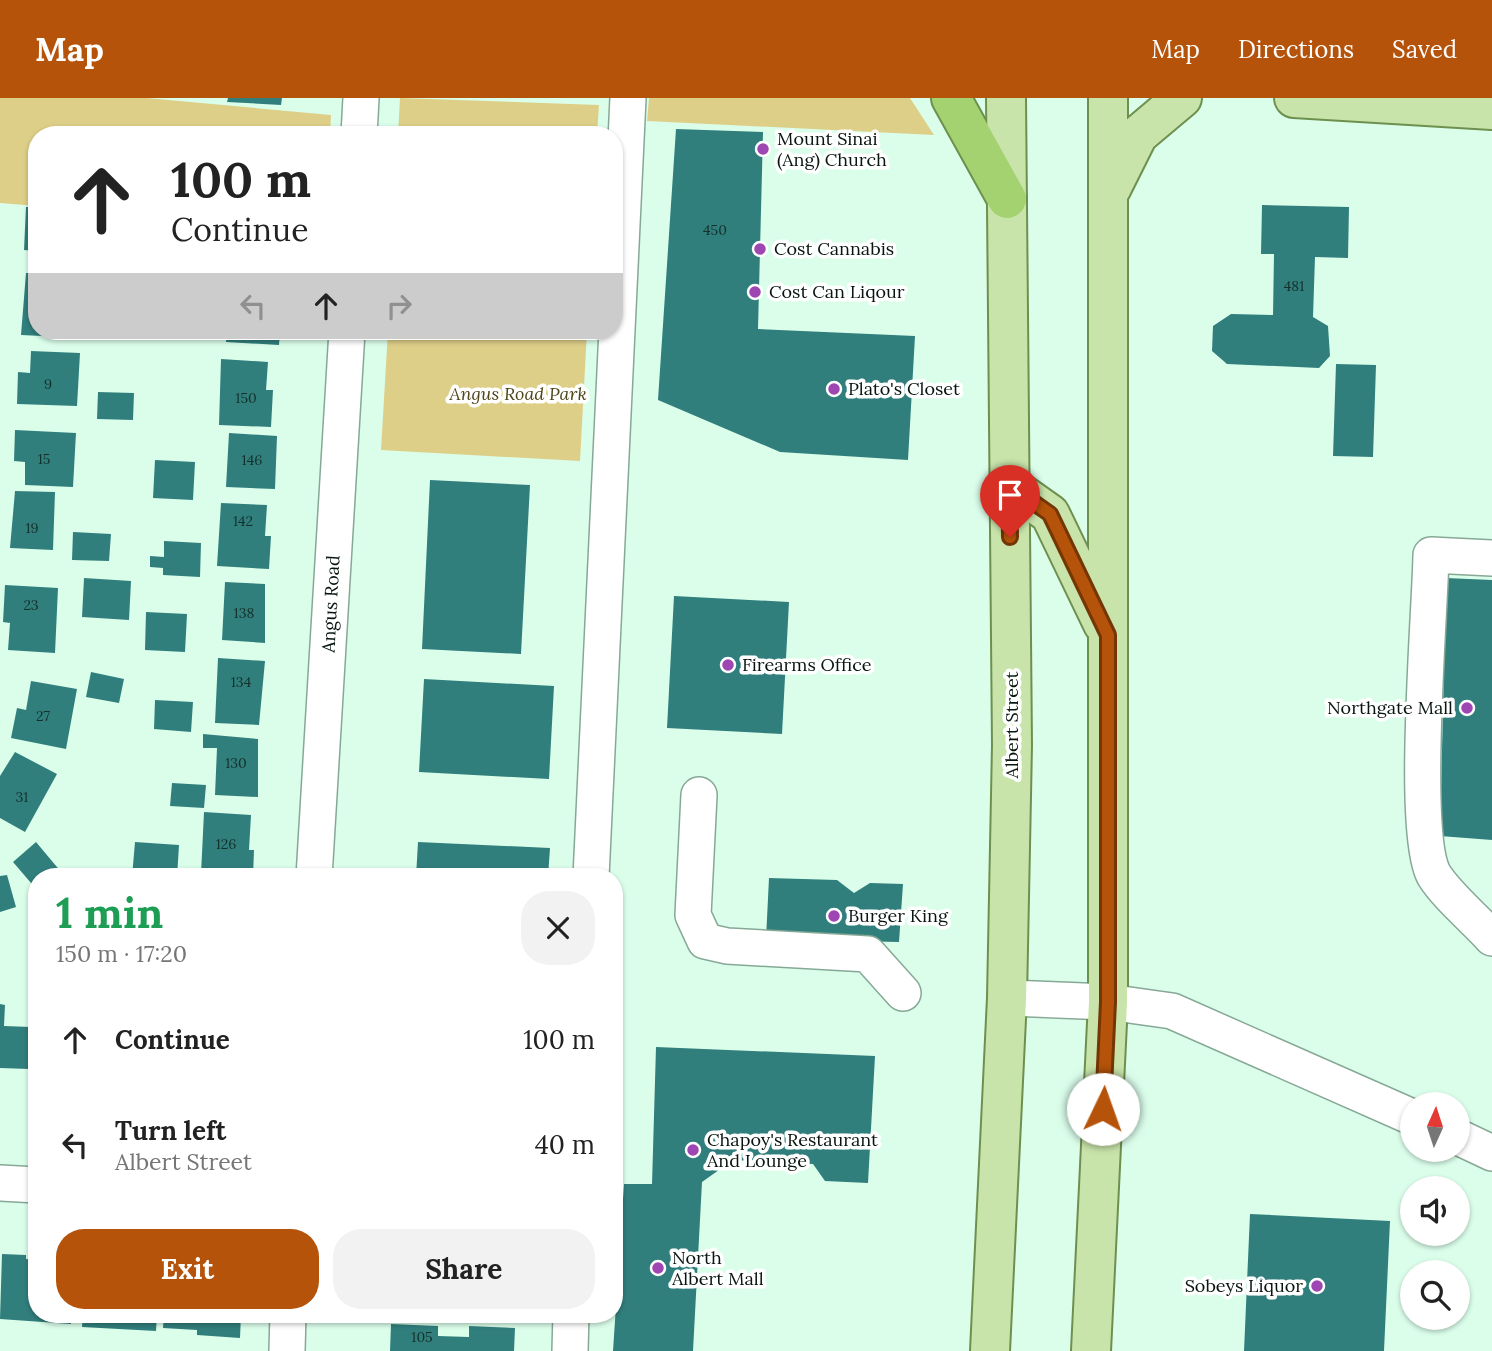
<!DOCTYPE html>
<meta charset="utf-8">
<style>
body{margin:0;font-family:Lora,serif;background:#f2f2f2;color:#222;height:100vh;display:flex;flex-direction:column;font-size:26px;white-space:nowrap}
*{box-sizing:border-box;margin:0}
p{font-size:23px;color:#767676}
.icon{flex:none;width:38px;height:38px;fill:none;stroke:currentColor;stroke-width:2;stroke-linecap:round;stroke-linejoin:round}
.map{position:relative;flex:1;overflow:hidden}
.side{position:absolute;left:28px;top:770px;width:595px;height:455px;display:flex;flex-direction:column;background:#fff;border-radius:28px;box-shadow:0 2px 5px #0004}
.side>*{flex:none}
.guide{position:absolute;left:28px;top:28px;width:595px;height:214px;border-radius:28px;box-shadow:0 2px 5px #0004;background:#fff;color:#222;overflow:hidden}
.needle{width:46px;rotate:3deg}
.controls{position:absolute;left:1400px;top:994px;display:grid;gap:14px}
.controls a{display:grid;place-items:center;width:70px;height:70px;border-radius:50%;background:#fff;box-shadow:0 2px 5px #0004;font-size:35px}
.pin{position:absolute;display:grid;place-items:center;width:60px;height:60px;color:#fff;margin:-72px -30px;border-radius:50% 50% 50% 0;rotate:-45deg;box-shadow:0 0 7px #0007}
.pin .icon{rotate:45deg}
.me{position:absolute;width:77px;margin:-38px;rotate:3deg;stroke-linejoin:round;filter:drop-shadow(0 0 5px #0008)}
.turn{display:flex;align-items:center;gap:24px;height:147px;padding:0 28px;font-size:32px}
.turn .icon{width:91px;height:91px;stroke-width:2.5}
.turn b{display:block;font-size:49px;line-height:60px}
.lanes{display:flex;align-items:center;height:66px;padding:0 28px;background:#0003;justify-content:center;gap:35px;direction:ltr}
.lanes .off{opacity:.35}
.round{display:grid;place-items:center;flex:none;width:74px;height:74px;border-radius:28px;background:#f2f2f2}
.headline{display:flex;align-items:center;justify-content:space-between;height:119px;padding:0 28px}
h1{font-size:42px;font-weight:700;line-height:52px;color:#1e9e55}
.primary-button{display:flex;gap:14px;margin-top:auto;padding:14px 28px}
.primary-button a{flex:1;height:80px;border-radius:28px;background:#b45309;color:#fff;font-size:28px;font-weight:700;line-height:80px;text-align:center}
.primary-button a+a{background:#f2f2f2;color:#222}
ul{padding:0;list-style:none}
li{display:flex;align-items:center;gap:21px;height:105px;padding:0 28px}
li div{flex:1}
li b{display:block;font-size:26px}
li em{font-style:normal}
header{display:flex;align-items:center;gap:42px;box-sizing:border-box;height:98px;padding:0 35px;background:#b45309;color:#fff}
header strong{font-size:33px}
nav{display:flex;gap:38px;margin-inline-start:auto;font-size:24px}
.map>svg:first-child{display:block}
.green{fill:#decf88}
.building{fill:#317f7d}
.lines{fill:none;stroke-linecap:round;stroke-linejoin:round}
.minor-casing{stroke:#87a896;stroke-width:38}
.major-casing{stroke:#6e904f;stroke-width:42}
.highway-casing{stroke:#6e904f;stroke-width:42}
.minor{stroke:#fff;stroke-width:35}
.major{stroke:#c8e4aa;stroke-width:38}
.highway{stroke:#a4d271;stroke-width:38}
.route-casing{stroke:#753606;stroke-width:18}
.route{stroke:#b45309;stroke-width:12}
.poi-dot{fill:#9e46b1;stroke:#fff;stroke-width:2.5}
.labels{text-anchor:middle;stroke-width:7;stroke-linejoin:round;paint-order:stroke}
.number-label{font-size:14px;fill:#13302b}
.poi-label{font-size:18px;fill:#091610;stroke:#fff;text-anchor:start}
.park-label{font-size:18px;font-style:italic;fill:#4e451a;stroke:#fff}
.street-label{font-size:18px;fill:#091610;stroke:#fff}
</style>
<header>
<strong>Map</strong>
<nav><a>Map</a><a>Directions</a><a>Saved</a></nav>
</header>
<div class="map">
<svg width="1492" height="1253" viewBox="0 0 1492 1253">
<rect width="100%" height="100%" fill="#dbfeeb"/>
<path class="green" d="M0,0H147L331,17L330,37H37V108L0,105Z
M400,0L599,7L597,37H398Z
M649,0H910L934,37L647,23Z
M388,233H587L580,363L381,352Z"/>
<path class="building" d="M228,0H282L281,7L227,4Z
M676,31L763,34L758,231L915,238L908,362L780,354L658,302Z
M1262,107L1349,109L1348,160L1315,159L1313,219L1328,228L1330,258L1319,270L1227,266L1212,253L1213,228L1231,216L1273,217L1274,156H1261Z
M26,109H37V153L24,152Z
M26,175H37V233H64V239L21,237Z
M227,233H280L279,247L226,244Z
M31,253L80,255L77,308L17,306L18,274L30,275Z
M221,261L268,264L266,292H273L271,329L219,327Z
M1336,266L1376,267L1373,359L1333,358Z
M98,294L134,295L133,322L97,321Z
M15,332L76,335L73,389L25,387V364L14,363Z
M229,335L277,338L275,391L226,389Z
M155,362L195,364L193,402L153,400Z
M430,382L530,387L521,556L422,551Z
M15,393L55,394L53,452L10,450Z
M221,405L267,407L265,438H271L269,471L217,468Z
M73,434L111,436L109,463L72,462Z
M164,443L201,445L200,479L163,477V470L150,469V458L164,459Z
M84,480L131,483L129,522L82,519Z
M1446,480L1492,482V742L1440,738Z
M225,484L265,486V545L222,542Z
M5,487L58,490L55,555L8,552L10,525L3,524Z
M674,498L789,504L782,636L667,630Z
M146,514L187,516L185,554L145,552Z
M218,560L265,563L259,627L215,625Z
M91,574L124,581L119,605L86,599Z
M424,581L554,588L549,681L419,674Z
M31,583L77,591L66,651L11,640L17,610L26,612Z
M155,602L193,604L191,634L154,631Z
M203,636L258,641V699L215,697L217,650H203Z
M15,654L57,676L25,734L0,720V678Z
M172,685L206,687L204,710L170,708Z
M204,714L251,717L249,752H254L253,779L201,776Z
M36,744L62,775V779H37V792L13,764Z
M135,744L179,747L177,779H132Z
M418,744L550,750L548,779H416Z
M7,777L16,809L0,814V778Z
M769,780L837,782L854,795L870,785L903,786L899,844L766,841Z
M0,906L5,907L4,928L31,929L29,971L0,970Z
M656,949L875,958L868,1085L825,1083L813,1066L733,1062L702,1084L693,1253H613L624,1086H652Z
M1250,1116L1390,1123L1384,1253H1244Z
M2,1156L26,1157V1161L37,1162V1216H71V1226L0,1221Z
M83,1216H157L156,1233L82,1229Z
M164,1216H241L240,1240L197,1237V1232L163,1230Z
M391,1226L438,1228V1238L469,1239V1228L515,1230L514,1253H390Z"/>
<g class="lines">
<g class="minor-casing">
<path id="minor" d="M359,37L361,0
M1492,460L1431,457C1430,516 1411,736 1434,777C1447,798 1475,821 1492,840
M699,697L693,817L705,843L727,848L868,856L903,895
M314,779L347,233
M591,779L628,0
M1007,900L1108,904L1172,913L1412,1019
M1458,1039L1492,1055
M0,1085L37,1087
M287,1253L288,1216
M570,1253L571,1216"/>
</g>
<g class="major-casing">
<path id="major" d="M1294,0L1492,12
M1111,91L1138,37L1182,0
M1009,387L1050,416L1103,526
M990,1253L1007,900L1012,647L1006,0
M1091,1253L1108,904V0"/>
</g>
<g class="highway-casing">
<path id="highway" d="M951,0L1007,101"/>
</g>
<use href="#minor" class="minor"/>
<use href="#major" class="major"/>
<use href="#highway" class="highway"/>
</g>
<g class="lines">
<g class="route-casing">
<path id="route" d="M1010,439L1009,387L1050,416L1108,537V904L1103,1011"/>
</g>
<use href="#route" class="route"/>
</g>
<g class="poi-dot">
<circle cx="763" cy="51" r="7"/>
<circle cx="760" cy="151" r="7"/>
<circle cx="755" cy="194" r="7"/>
<circle cx="834" cy="291" r="7"/>
<circle cx="728" cy="567" r="7"/>
<circle cx="1467" cy="610" r="7"/>
<circle cx="834" cy="818" r="7"/>
<circle cx="693" cy="1052" r="7"/>
<circle cx="658" cy="1170" r="7"/>
<circle cx="1317" cy="1188" r="7"/>
</g>
<g class="labels">
<g class="number-label">
<text x="715" y="137">450</text>
<text x="1294" y="193">481</text>
<text x="48" y="291">9</text>
<text x="246" y="305">150</text>
<text x="44" y="366">15</text>
<text x="252" y="367">146</text>
<text x="243" y="428">142</text>
<text x="32" y="435">19</text>
<text x="31" y="512">23</text>
<text x="244" y="520">138</text>
<text x="241" y="589">134</text>
<text x="43" y="623">27</text>
<text x="236" y="670">130</text>
<text x="22" y="704">31</text>
<text x="226" y="751">126</text>
<text x="422" y="1244">105</text>
</g>
<g class="poi-label">
<text x="777" y="47">Mount Sinai<tspan x="777" dy="21">(Ang) Church</tspan></text>
<text x="774" y="157">Cost Cannabis</text>
<text x="769" y="200">Cost Can Liqour</text>
<text x="848" y="297">Plato's Closet</text>
<text x="742" y="573">Firearms Office</text>
<text x="1453" y="616" text-anchor="end">Northgate Mall</text>
<text x="848" y="824">Burger King</text>
<text x="707" y="1048">Chapoy's Restaurant<tspan x="707" dy="21">And Lounge</tspan></text>
<text x="672" y="1166">North<tspan x="672" dy="21">Albert Mall</tspan></text>
<text x="1303" y="1194" text-anchor="end">Sobeys Liquor</text>
</g>
<g class="park-label">
<text x="518" y="302">Angus Road Park</text>
</g>
<g class="street-label">
<text transform="translate(331 506) rotate(-87)" y="6">Angus Road</text>
<text transform="translate(1012 627) rotate(-90)" y="6">Albert Street</text>
</g>
</g>
</svg>
<div class="controls">
<a><svg class="needle" viewBox="-14 -14 28 28"><path d="M0-13l5 13h-10z" fill="#e53935"/><path d="M0 13l5-13h-10z" fill="#767676"/></svg></a>
<a><svg class="icon" aria-label="sound" viewBox="0 0 24 24"><path d="M4 9h4l5-4v14l-5-4H4zM17 9q2 3 0 6"/></svg></a>
<a><svg class="icon" aria-label="search" viewBox="0 0 24 24"><circle cx="10" cy="10" r="6"/><path d="M15 15l6 6"/></svg></a>
</div>
<div class="pin" style="left:1010px;top:439px;background:#d93025"><svg class="icon" aria-label="arrive" viewBox="0 0 24 24"><path d="M6 21V4h12l-3 4 3 4H6"/></svg></div>
<svg class="me" style="left:1103px;top:1011px" viewBox="-20 -20 40 40"><circle r="19" fill="#fff"/><path d="M0-13L10 11 0 6-10 11z" fill="#b45309"/></svg>
<div class="guide">
<div class="turn"><svg class="icon" aria-label="ahead" viewBox="0 0 24 24"><path d="M12 20V5M6 11l6-6 6 6"/></svg><div><b>100 m</b>Continue</div></div>
<div class="lanes"><svg class="icon off" aria-label="left" viewBox="0 0 24 24"><path d="M17 20v-9H6M10 6l-5 5 5 5"/></svg><svg class="icon" aria-label="ahead" viewBox="0 0 24 24"><path d="M12 20V5M6 11l6-6 6 6"/></svg><svg class="icon off" aria-label="right" viewBox="0 0 24 24"><path d="M7 20v-9h11M14 6l5 5-5 5"/></svg></div>
</div>
<section class="side">
<div class="headline"><div><h1>1 min</h1><p>150 m · 17:20</p></div><a class="round"><svg class="icon" aria-label="close" viewBox="0 0 24 24"><path d="M6 6l12 12M18 6L6 18"/></svg></a></div>
<ul>
<li><svg class="icon" aria-label="ahead" viewBox="0 0 24 24"><path d="M12 20V5M6 11l6-6 6 6"/></svg><div><b>Continue</b></div><em>100 m</em></li>
<li><svg class="icon" aria-label="left" viewBox="0 0 24 24"><path d="M17 20v-9H6M10 6l-5 5 5 5"/></svg><div><b>Turn left</b><p>Albert Street</p></div><em>40 m</em></li>
</ul>
<div class="primary-button"><a>Exit</a><a>Share</a></div>
</section>
</div>
